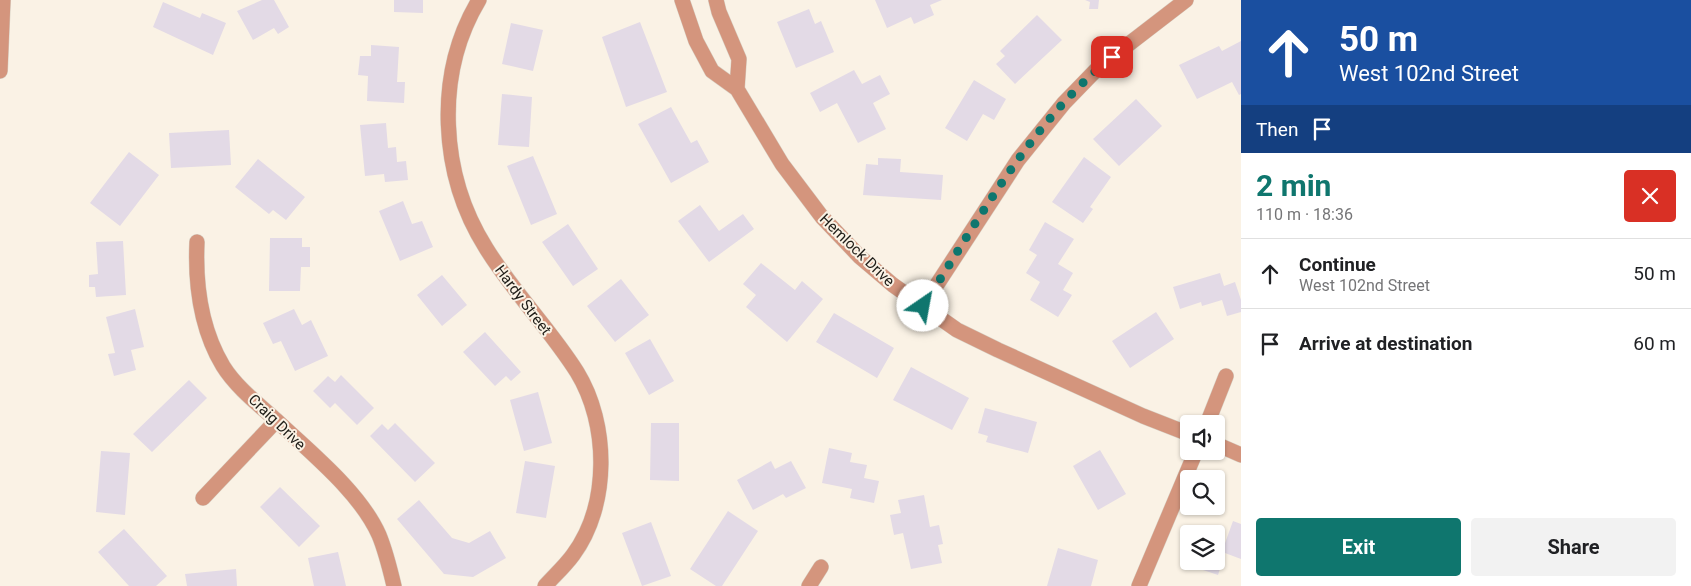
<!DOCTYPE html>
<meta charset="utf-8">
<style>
body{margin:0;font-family:Roboto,sans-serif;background:#f2f2f2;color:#202124;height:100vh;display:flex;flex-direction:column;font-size:19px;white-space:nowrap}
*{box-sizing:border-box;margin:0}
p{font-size:16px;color:#757577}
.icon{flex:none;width:28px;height:28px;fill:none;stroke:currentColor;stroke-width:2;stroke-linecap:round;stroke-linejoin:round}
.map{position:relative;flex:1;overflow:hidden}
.drawer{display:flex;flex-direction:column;background:#fff;width:450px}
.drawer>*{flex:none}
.hud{background:#1a4fa0;color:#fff;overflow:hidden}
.controls{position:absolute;left:1180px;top:415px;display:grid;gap:10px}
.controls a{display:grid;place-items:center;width:45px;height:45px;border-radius:5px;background:#fff;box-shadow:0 1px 4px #0004;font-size:25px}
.pin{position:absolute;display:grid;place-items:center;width:42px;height:42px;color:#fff;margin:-21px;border-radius:10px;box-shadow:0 2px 8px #0006}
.me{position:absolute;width:55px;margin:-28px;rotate:33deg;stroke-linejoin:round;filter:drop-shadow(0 0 4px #0008)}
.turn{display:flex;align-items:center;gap:18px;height:105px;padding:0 15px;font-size:22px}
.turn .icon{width:65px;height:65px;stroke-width:2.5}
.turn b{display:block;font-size:35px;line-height:42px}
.then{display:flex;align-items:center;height:48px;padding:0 15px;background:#0003;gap:10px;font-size:19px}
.round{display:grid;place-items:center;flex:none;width:52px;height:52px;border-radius:5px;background:#f2f2f2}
.headline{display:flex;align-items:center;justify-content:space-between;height:85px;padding:0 15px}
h1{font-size:30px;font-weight:700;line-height:38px;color:#0f766e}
.button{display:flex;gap:10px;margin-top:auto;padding:10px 15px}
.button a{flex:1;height:58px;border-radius:5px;background:#0f766e;color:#fff;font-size:20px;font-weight:700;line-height:58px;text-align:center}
.button a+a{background:#f2f2f2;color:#202124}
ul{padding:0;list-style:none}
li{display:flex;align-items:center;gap:15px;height:70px;padding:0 15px;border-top:1px solid #e0e0e0}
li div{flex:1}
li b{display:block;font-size:19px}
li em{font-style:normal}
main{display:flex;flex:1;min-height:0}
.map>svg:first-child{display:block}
.building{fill:#e3dae6}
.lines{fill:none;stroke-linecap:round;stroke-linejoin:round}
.minor-casing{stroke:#d7d0c4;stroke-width:16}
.minor{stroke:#d4957d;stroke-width:15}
.route{stroke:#0f766e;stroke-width:9;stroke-dasharray:0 16.2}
.labels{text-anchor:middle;stroke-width:4;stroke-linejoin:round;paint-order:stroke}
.street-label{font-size:15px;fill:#1e1c17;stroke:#faf2e5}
</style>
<main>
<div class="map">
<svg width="1241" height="586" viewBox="0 0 1241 586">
<rect width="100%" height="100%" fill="#faf2e5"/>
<path class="building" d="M262,0H274L289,27L278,34L274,28L253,40L237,11Z
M394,0H423V13L394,12Z
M875,0H942L930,5L934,15L914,24L911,17L887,28Z
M1085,0H1099L1098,9H1089L1090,2Z
M163,2L200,18L202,13L226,23L213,55L153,27Z
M809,9L815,24L821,21L834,52L796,68L777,22Z
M1037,15L1062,40L1015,84L996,64L1005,56L1000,51Z
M640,22L667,92L626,107L602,37Z
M511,23L543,30L533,71L502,64Z
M1241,41V94L1239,95L1232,82L1197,99L1179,65L1219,46L1222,51Z
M371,45L399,47L397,82H405L404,103L367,101L368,76L358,75L360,56H371Z
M854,70L862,84L880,75L890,94L873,103L886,129L858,143L837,103L820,112L810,93Z
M974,80L1006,99L994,120L983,114L967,141L945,128Z
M502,94L532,97L529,147L498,145Z
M1136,99L1162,126L1119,166L1093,139Z
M671,107L691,143L697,140L709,162L671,183L638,124Z
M386,123L388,148L396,147L397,162L406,161L408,180L385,182L384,174L365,176L360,125Z
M229,130L231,165L171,168L169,133Z
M129,152L159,175L120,226L90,203Z
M533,156L557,214L531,225L507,166Z
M1084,157L1111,177L1090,207L1093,209L1083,223L1052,202Z
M878,158L901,159L900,172L943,175L941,200L863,195L866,164L878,165Z
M258,159L305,197L286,220L273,210L269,214L235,187Z
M403,201L412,224L422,221L433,247L400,261L379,211Z
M700,205L719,231L743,214L754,229L709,262L678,221Z
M1045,222L1074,239L1058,264L1073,273L1063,290L1072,295L1058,317L1030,300L1040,282L1026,273L1037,255L1029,250Z
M568,224L598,269L573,286L542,242Z
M270,238H302V247H310V267H301L300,291H269Z
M123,241L126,295L96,297L95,287H89V275L98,274L96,242Z
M761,263L795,290L802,281L823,299L787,342L746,307L756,295L743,284Z
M1220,273L1224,286L1235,282L1241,300V312L1227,316L1222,300L1202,306L1201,302L1180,309L1173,287Z
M442,275L467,305L442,326L417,295Z
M621,279L649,315L615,342L587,306Z
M135,309L144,347L131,350L136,370L114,376L108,354L115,353L106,317Z
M294,309L302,325L311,320L328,356L295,371L281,341L273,344L263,323Z
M1156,312L1174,339L1130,368L1112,341Z
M834,313L894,348L877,378L816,342Z
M485,332L521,372L511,381L506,376L495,386L463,352Z
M650,339L674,381L649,395L625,353Z
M911,367L969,398L952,430L893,400Z
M341,375L374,408L357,425L335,403L330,408L313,391L328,376L335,382Z
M189,380L207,398L152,452L133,434Z
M538,392L552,443L524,451L510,400Z
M985,408L1037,422L1028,453L986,442L988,436L978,433Z
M395,423L435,463L415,482L370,436L382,424L388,430Z
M651,423H679V481L650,480Z
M829,448L852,453L850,462L867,465L864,478L879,481L874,503L850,498L852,489L822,483Z
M1100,450L1126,494L1098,510L1073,466Z
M101,451L130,453L125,515L96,512Z
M525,461L555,466L546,518L516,513Z
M771,461L775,469L791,461L806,488L786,498L783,494L753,510L737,480Z
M280,487L320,526L299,547L260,507Z
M924,495L930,527L939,525L943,544L938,545L942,563L911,569L903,533L894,535L890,515L901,513L898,500Z
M419,500L452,538L469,543L490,531L506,558L473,577L444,574L397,519Z
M728,511L758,531L722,586H716L690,569Z
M1233,521L1241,524V559L1225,553L1218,575L1197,568L1199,561H1216V543L1224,546Z
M651,522L671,576L642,586L622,533Z
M124,529L167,576L156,586H129L98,552Z
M1058,548L1098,560L1091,586H1047Z
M338,552L346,586H314L308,558Z
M236,569L237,586H187L185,574Z"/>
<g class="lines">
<g class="minor-casing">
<path id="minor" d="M479,0C434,75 440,175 486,248C513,292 550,329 577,372C609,424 610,505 573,555C565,566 554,576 545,586
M682,0L696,41L712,71L737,89L782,164L822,217L860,257L893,285L957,330L998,350L1143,416L1189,434
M716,0L719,12L739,59L737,89
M0,71L3,0
M197,242C195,285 201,329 223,366C236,387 258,404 276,420C310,452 360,492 379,535C386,552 390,569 394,586
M923,306L1018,160L1064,103L1099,67L1186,0
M1207,424L1226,376
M1216,444L1241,455
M203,498L276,421
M809,586L821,567
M1139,586L1196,451"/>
</g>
<use href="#minor" class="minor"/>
</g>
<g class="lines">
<path class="route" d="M923,306C979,220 1031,122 1112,57"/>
</g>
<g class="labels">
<g class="street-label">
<text transform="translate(857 250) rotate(44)" y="5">Hemlock Drive</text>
<text transform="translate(523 300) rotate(53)" y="5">Hardy Street</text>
<text transform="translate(277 422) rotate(44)" y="5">Craig Drive</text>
</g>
</g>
</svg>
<div class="controls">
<a><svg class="icon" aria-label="sound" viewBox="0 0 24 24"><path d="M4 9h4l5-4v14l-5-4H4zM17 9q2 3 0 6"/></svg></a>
<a><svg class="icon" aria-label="search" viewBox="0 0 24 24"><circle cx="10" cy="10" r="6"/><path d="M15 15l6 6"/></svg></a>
<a><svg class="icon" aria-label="layers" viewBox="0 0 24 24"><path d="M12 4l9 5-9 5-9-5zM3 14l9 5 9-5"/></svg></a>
</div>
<div class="pin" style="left:1112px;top:57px;background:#d93025"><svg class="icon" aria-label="arrive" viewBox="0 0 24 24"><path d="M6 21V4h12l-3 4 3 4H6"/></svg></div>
<svg class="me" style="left:923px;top:306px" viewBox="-20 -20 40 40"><circle r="19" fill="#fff"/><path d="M0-13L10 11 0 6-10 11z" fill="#0f766e"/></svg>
</div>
<section class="drawer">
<div class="hud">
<div class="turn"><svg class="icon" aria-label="ahead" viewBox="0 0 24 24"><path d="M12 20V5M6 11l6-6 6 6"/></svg><div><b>50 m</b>West 102nd Street</div></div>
<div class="then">Then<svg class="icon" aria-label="arrive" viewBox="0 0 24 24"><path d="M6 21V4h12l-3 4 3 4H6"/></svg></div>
</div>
<div class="headline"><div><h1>2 min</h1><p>110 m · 18:36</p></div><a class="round" style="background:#d93025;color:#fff"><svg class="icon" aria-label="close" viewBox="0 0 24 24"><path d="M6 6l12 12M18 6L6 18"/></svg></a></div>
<ul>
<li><svg class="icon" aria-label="ahead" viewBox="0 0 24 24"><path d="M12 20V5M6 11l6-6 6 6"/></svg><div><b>Continue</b><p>West 102nd Street</p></div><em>50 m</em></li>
<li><svg class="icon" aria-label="arrive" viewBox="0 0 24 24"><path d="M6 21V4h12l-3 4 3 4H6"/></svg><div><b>Arrive at destination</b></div><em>60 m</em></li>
</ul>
<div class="button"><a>Exit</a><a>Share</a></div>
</section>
</main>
